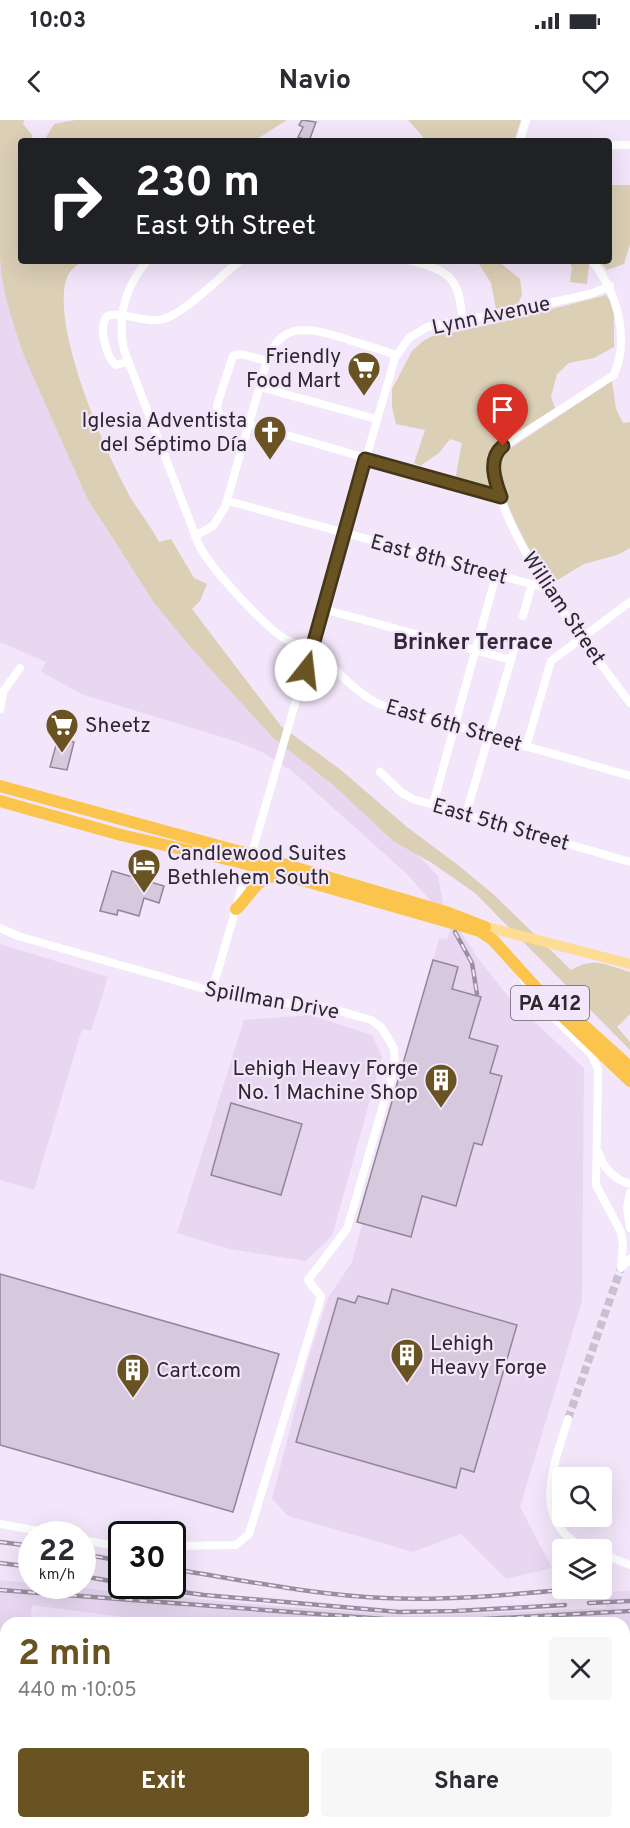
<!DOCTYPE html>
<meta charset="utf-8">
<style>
body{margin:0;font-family:Overpass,sans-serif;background:#f7f7f7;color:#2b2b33;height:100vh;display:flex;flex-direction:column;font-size:22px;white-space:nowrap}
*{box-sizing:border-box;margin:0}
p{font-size:20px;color:#7c7c81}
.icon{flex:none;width:33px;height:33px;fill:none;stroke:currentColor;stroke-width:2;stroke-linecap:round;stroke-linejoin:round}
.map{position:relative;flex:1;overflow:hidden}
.sheet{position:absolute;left:0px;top:1497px;width:630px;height:212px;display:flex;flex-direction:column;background:#fff;border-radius:18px 18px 0 0;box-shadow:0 6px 24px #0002}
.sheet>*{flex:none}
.guide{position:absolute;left:18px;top:18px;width:594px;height:126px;border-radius:6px;box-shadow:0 6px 24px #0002;background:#202124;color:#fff;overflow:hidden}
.controls{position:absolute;left:552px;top:1347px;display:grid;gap:12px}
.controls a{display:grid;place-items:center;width:60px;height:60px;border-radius:6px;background:#fff;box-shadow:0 6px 24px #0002;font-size:30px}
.speed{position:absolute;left:18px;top:1401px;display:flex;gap:12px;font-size:30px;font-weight:700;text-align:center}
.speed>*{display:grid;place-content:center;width:78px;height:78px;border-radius:50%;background:#fff;box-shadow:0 6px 24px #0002;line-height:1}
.speed small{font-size:15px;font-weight:400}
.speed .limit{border:3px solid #111;border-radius:9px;background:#fff;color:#111}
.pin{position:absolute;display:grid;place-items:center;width:51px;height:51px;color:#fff;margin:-62px -26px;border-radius:50% 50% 50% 0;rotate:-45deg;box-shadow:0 0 6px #0007}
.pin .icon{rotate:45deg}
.me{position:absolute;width:66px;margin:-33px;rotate:16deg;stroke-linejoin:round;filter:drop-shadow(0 0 4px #0008)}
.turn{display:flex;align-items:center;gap:21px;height:126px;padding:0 18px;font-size:27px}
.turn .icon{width:78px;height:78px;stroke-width:2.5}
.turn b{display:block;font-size:42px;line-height:51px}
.round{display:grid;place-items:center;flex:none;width:63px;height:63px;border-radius:6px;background:#f7f7f7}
.overview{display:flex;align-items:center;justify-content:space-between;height:102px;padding:0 18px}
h1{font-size:36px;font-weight:700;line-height:45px;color:#695322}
.button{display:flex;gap:12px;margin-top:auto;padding:12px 18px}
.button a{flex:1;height:69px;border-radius:6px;background:#695322;color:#fff;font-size:24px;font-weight:700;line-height:69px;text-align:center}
.button a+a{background:#f7f7f7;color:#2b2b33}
.status{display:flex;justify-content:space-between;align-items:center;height:42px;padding:0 30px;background:#fff;direction:ltr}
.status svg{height:16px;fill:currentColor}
header{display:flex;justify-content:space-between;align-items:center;height:78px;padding:0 18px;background:#fff;font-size:27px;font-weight:700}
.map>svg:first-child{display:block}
.built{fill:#e9d7f2}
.green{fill:#dbcfb6}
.water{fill:#d6bee1;stroke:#a391ac;stroke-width:1.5}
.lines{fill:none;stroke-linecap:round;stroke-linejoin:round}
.stream{stroke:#a391ac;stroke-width:2}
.canal{stroke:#d6bee1;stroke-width:7}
.building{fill:#d7c9dd;stroke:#938699;stroke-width:1.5}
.minor-tunnel{stroke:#cbbfd1;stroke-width:8;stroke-dasharray:8 4;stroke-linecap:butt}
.minor{stroke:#fff;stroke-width:8}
.major{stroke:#fddc94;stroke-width:10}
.highway{stroke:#fbc54d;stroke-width:12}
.rail-casing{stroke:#998f9e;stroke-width:4.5}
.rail{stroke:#f3e5fa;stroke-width:2;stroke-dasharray:7;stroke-linecap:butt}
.route-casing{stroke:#443616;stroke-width:15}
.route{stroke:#695322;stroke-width:10}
.labels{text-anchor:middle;stroke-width:4.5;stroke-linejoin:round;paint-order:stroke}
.shield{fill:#f3e5fa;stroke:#68606c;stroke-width:1.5}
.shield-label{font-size:20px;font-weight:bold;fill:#2d272f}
.street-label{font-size:21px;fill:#2d272f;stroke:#f3e5fa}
.poi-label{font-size:21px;fill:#2d272f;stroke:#f3e5fa;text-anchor:start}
.neighbourhood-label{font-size:22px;font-weight:bold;fill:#322837;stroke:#f3e5fa}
</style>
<div class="status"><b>10:03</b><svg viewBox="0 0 49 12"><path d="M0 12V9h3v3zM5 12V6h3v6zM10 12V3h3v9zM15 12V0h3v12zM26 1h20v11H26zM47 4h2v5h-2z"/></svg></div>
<header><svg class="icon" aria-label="back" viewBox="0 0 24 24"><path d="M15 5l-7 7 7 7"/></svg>Navio<svg class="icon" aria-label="heart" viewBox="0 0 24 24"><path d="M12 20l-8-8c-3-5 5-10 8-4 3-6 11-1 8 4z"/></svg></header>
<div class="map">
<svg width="630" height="1708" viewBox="0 0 630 1708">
<rect width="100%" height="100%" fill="#f3e5fa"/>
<path class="built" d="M0,140L6,178L88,380L125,438L193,530L273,618L332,664L393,721L417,734L438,756L443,784L477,837L510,879L584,948L582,1181L520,1387L552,1448L506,1459L461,1414L413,1432L288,1396L272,1379L307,1243L328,1178L352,1142L439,818L447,820L450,810L430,780L407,754L292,651L264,633L238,622L84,575L41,552L46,542L0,522Z
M0,824L108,857L91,911L82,909L34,1070L0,1060Z
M310,895L372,915L382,937L332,1116L306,1141L229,1129L177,1113L244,900Z
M0,1460L31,1463L32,1466H60L275,1486L413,1496L606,1488L604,1472L630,1471V1512H624V1503H167L32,1485L30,1503H6V1522H0Z"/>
<path class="green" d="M0,0H24L23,4L32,15V21H21V141H82C77,145 69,151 67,157C49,205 108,340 134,383C142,396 152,408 159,422L171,419L194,458L207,464L200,481L192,489L281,606L341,650L407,707L458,745L493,774L571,850C594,836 606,845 630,852V894L617,907L630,922V930L475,773L432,743L393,721L332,664L273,618L193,530L155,484L88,380L25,238C14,206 2,174 0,139C0,94 0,46 0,0Z
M75,0H287L254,21H44L54,4Z
M408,0H521L514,21H421L423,17Z
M609,65H630V124L624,144L607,150L599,141H609Z
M477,141H498L520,159L522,175L518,184L496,189L491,163Z
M568,141L589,143L587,164L570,162L572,147Z
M606,175L614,185V227L594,238L569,243L557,254L551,277L555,288L497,326L488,351L496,373L455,360L462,323L450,319L439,333L420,346L414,343L425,310L396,304L392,287V269L412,231L423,221L440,212H456L510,200Z
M612,261L616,289L623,303L630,302V428L617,435L584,444L549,465C535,440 500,379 499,353C498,344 501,339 506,331Z"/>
<path class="water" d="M624,1529L630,1530V1600H624Z
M0,1533H6V1627H0Z"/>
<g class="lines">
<path class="stream" d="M508,1702L514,1708"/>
<path class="canal" d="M624,1630H630
M0,1668L6,1667"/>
</g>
<path class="building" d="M302,0L316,2L309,21L298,17L303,7L299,5Z
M58,618L74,622L67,650L50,647Z
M112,751L164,766L159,783L144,778L139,796L118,790L117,795L100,791Z
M433,840L458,847L452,869L481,877L469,918L498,926L490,953L502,956L482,1025L474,1023L456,1086L422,1076L411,1117L357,1102Z
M231,983L302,1004L281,1075L211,1055Z
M0,1154L279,1234L233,1392L0,1325Z
M392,1169L517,1205L474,1352L461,1348L456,1368L296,1322L338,1178L355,1183L358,1176L388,1184Z"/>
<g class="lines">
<path class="minor-tunnel" d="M568,1299L621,1148"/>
<path class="minor" d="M520,21L526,0
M609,25H630
M147,141C125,167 117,197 124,230L199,425C210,448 261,502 282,517C293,525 309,526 319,535C339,552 355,572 379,584L630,656
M411,141C450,151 460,158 462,200
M592,141C617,172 630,217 614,255L499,329C471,382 597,538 630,583
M267,241L241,234L233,236L217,285L218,292L221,296L501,377
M127,242L116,245C106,237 98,207 107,196C123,191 141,202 158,200C181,198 220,156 240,141
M260,267L376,299
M228,381L546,468
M195,416L213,406L225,387L267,241C281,200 310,208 343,218C361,224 379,229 396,235
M323,489L511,540
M523,496L532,464
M0,576L20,548
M0,589L3,574
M526,627L551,541L630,482
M380,652L402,673L413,679L630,742
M433,685L496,455
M466,694L515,526
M0,808L18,816L240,879L326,887L371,900L381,907L388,918L394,929L395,945L347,1109L308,1160L321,1177L249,1414L236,1425L172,1426
M523,858L539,883L591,934L598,949V959L596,1065L621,1112L623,1126L621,1148L630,1139
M212,871L395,238L409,218L427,207L527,188L590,174L610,166
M598,1031C603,1047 613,1059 630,1064
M630,1073L627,1088L630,1108
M568,1299C554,1346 528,1402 588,1430
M0,1404L56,1414
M82,1420L122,1427
M602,1434L630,1445"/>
<path class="major" d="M479,805L630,844"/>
<path class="highway" d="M0,666L252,735L449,793L485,807
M0,681L121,715L239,742L480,811L493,820L558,892L630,961
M236,789C252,775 256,755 280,756
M580,902L630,947"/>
<g class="rail-casing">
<path id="rail" d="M455,812L472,843L477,874
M0,1422L32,1426
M82,1434L122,1441
M0,1443L32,1447
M172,1449C243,1460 313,1475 384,1478C451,1481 518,1474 584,1468
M82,1456L122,1463
M138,1466L204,1475L399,1492L456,1491L565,1485
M0,1470L397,1500H467L630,1491
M589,1483L630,1481"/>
</g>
<use href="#rail" class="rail"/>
</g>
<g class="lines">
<g class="route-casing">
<path id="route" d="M306,550L365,339L501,377C495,361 487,339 503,326"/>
</g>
<use href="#route" class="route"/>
</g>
<defs>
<g id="supermarket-pin" transform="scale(1.725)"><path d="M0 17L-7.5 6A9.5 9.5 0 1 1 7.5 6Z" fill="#695322" stroke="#f3e5fa"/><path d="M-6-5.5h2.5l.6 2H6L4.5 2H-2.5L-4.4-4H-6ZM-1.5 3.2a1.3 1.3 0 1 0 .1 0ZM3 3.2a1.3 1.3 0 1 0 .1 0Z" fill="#fff"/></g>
<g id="church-pin" transform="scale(1.725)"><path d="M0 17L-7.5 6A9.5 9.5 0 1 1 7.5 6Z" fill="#695322" stroke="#f3e5fa"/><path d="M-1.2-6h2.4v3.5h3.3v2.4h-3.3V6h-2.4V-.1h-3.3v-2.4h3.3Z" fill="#fff"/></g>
<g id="hotel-pin" transform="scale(1.725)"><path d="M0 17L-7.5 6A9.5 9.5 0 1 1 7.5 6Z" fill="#695322" stroke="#f3e5fa"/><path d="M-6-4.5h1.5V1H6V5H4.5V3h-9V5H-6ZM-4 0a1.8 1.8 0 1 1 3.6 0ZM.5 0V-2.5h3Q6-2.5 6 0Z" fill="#fff"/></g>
<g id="building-pin" transform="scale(1.725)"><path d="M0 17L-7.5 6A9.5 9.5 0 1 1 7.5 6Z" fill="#695322" stroke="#f3e5fa"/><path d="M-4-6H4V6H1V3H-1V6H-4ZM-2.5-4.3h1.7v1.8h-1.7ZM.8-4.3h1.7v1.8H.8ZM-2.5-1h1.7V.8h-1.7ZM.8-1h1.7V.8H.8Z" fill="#fff"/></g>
</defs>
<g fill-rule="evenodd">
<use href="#supermarket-pin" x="364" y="248"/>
<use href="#church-pin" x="270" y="312"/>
<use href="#supermarket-pin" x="62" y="605"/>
<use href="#hotel-pin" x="144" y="745"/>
<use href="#building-pin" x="441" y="960"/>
<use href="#building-pin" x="407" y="1235"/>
<use href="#building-pin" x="133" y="1250"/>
</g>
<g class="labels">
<rect class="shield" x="511" y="866" width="78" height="34" rx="4.5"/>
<g class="shield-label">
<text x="550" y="890">PA 412</text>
</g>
<g class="street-label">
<text transform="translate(491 195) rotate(-12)" y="7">Lynn Avenue</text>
<text transform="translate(439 439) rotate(15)" y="7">East 8th Street</text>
<text transform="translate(564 488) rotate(56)" y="7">William Street</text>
<text transform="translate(454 605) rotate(16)" y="7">East 6th Street</text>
<text transform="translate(501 704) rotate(16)" y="7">East 5th Street</text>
<text transform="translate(272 880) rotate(10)" y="7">Spillman Drive</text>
</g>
<g class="poi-label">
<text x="341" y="243" text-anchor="end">Friendly<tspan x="341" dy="24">Food Mart</tspan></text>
<text x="247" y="307" text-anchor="end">Iglesia Adventista<tspan x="247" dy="24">del Séptimo Día</tspan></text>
<text x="85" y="612">Sheetz</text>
<text x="167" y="740">Candlewood Suites<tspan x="167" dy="24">Bethlehem South</tspan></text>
<text x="418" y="955" text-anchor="end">Lehigh Heavy Forge<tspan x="418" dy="24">No. 1 Machine Shop</tspan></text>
<text x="430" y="1230">Lehigh<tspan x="430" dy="24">Heavy Forge</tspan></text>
<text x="156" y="1257">Cart.com</text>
</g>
<g class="neighbourhood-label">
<text x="473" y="529">Brinker Terrace</text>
</g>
</g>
</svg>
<div class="controls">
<a><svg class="icon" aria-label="search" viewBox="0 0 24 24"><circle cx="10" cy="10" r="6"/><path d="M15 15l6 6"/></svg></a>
<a><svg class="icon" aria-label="layers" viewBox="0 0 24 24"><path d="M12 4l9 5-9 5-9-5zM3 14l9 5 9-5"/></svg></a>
</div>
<div class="speed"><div>22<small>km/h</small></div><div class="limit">30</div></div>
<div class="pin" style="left:503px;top:326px;background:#d93025"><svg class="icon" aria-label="arrive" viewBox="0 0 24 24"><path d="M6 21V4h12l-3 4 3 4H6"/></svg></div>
<svg class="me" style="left:306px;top:550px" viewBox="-20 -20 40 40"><circle r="19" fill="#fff"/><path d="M0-13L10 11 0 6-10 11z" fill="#695322"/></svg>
<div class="guide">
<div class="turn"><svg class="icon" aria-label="right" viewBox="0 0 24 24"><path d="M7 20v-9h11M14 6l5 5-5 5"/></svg><div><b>230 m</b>East 9th Street</div></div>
</div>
<section class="sheet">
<div class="overview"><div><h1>2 min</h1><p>440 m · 10:05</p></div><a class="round"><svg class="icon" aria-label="close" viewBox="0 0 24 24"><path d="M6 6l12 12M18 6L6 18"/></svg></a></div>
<div class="button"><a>Exit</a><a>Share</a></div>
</section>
</div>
